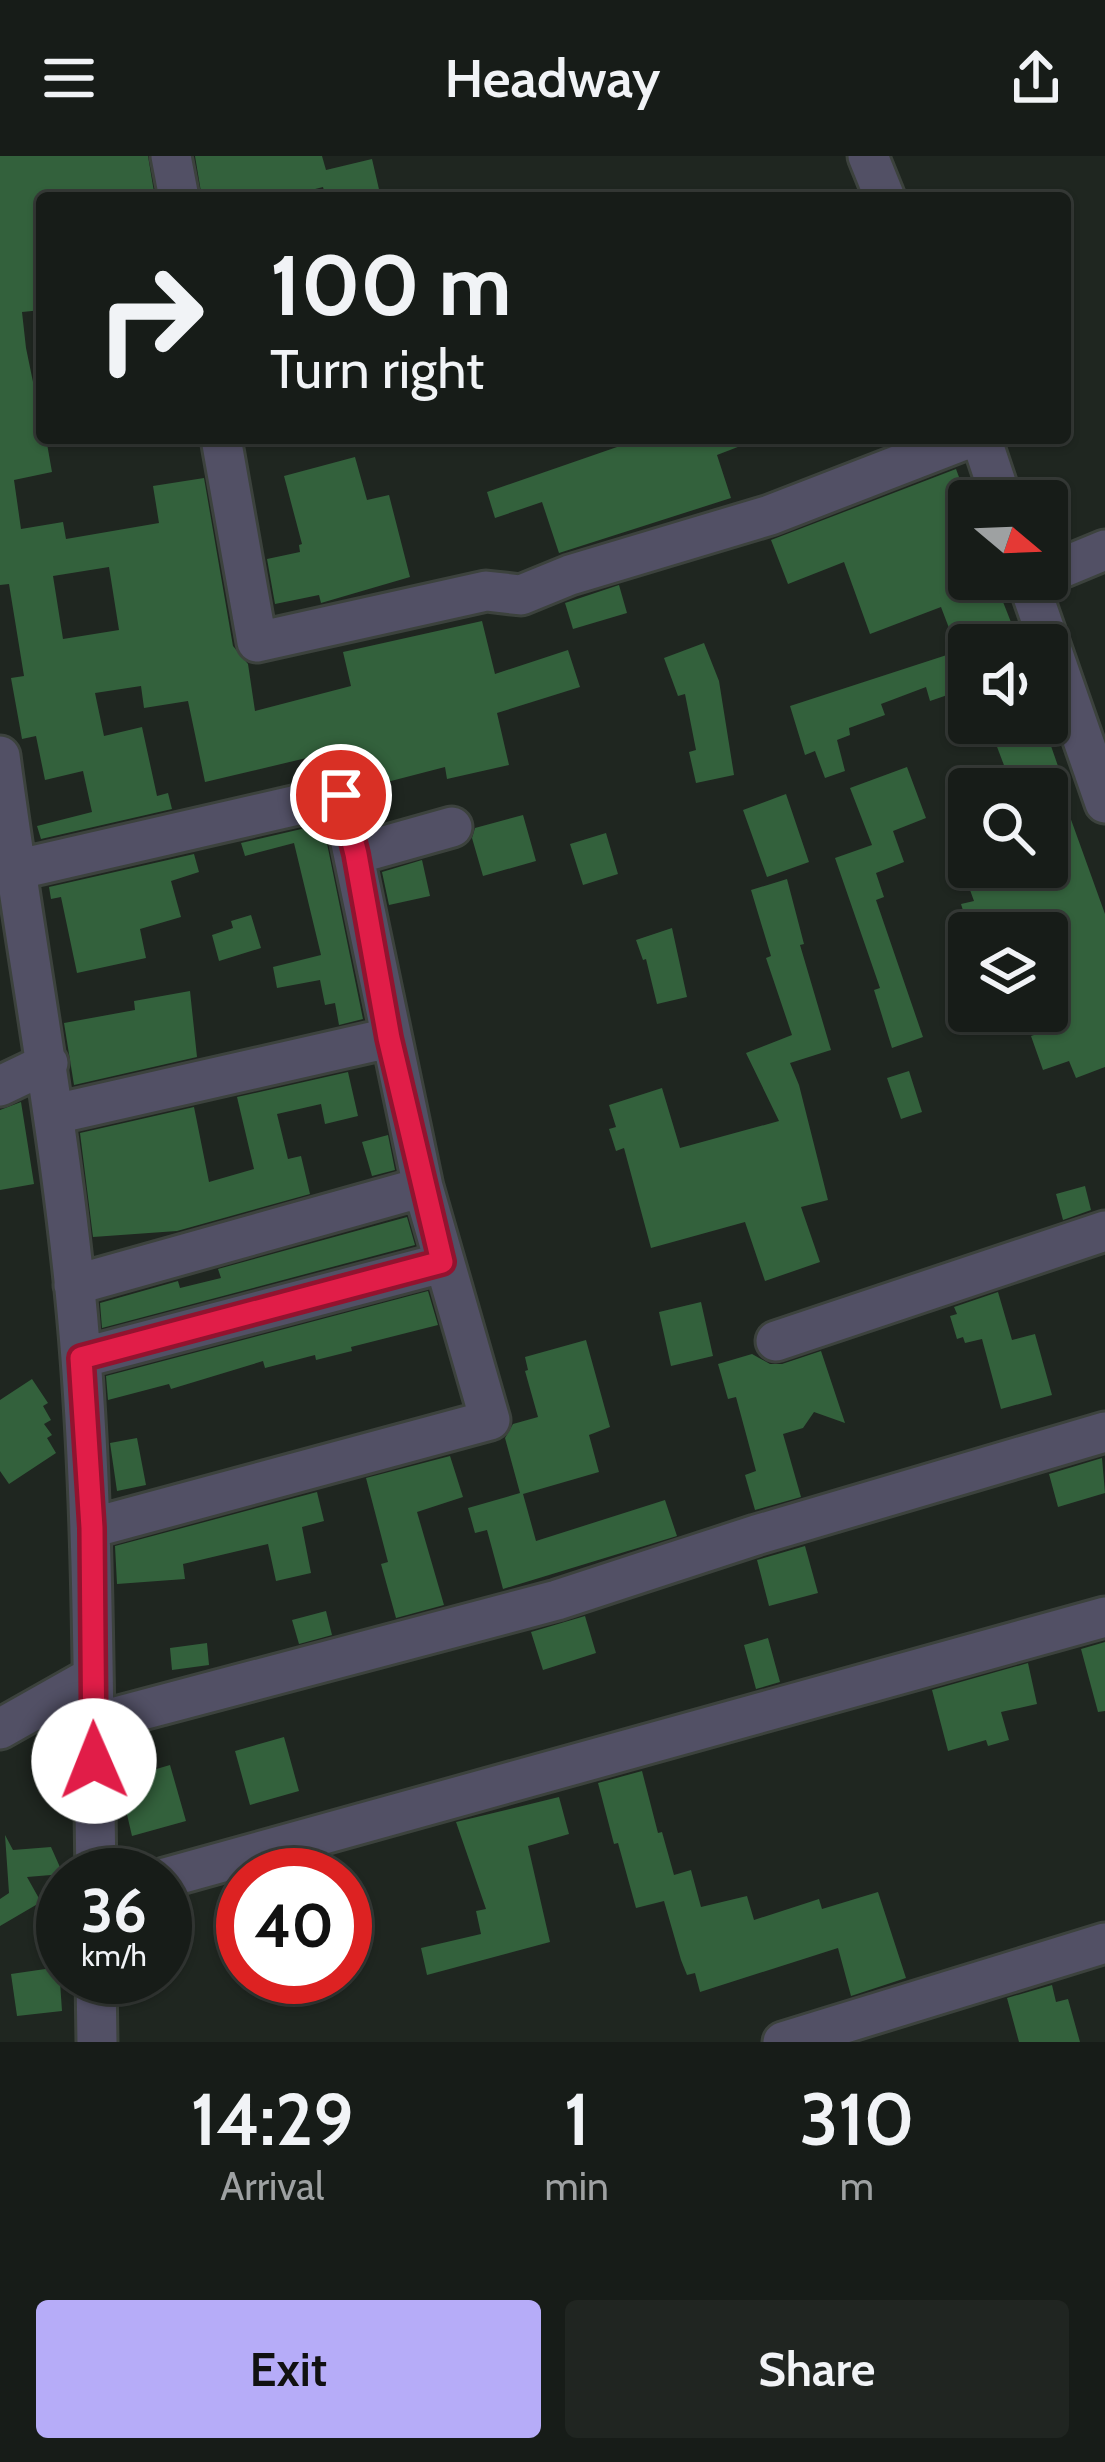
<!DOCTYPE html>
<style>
body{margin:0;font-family:Cabin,sans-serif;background:#202521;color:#f1f3f6;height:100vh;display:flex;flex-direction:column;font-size:45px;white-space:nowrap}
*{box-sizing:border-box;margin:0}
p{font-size:39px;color:#9ea1a2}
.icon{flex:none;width:66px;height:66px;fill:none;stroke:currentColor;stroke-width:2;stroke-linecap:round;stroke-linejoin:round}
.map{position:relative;height:1886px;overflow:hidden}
.details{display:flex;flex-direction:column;background:#171c18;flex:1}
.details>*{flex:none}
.guide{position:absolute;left:36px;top:36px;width:1035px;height:252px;border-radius:12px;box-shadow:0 3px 9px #0004,0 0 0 3px #363a37;background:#171c18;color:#f1f3f6;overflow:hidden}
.needle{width:78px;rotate:109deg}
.controls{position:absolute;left:948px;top:324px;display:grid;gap:24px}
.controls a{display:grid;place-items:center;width:120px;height:120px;border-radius:12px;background:#171c18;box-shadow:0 3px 9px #0004,0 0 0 3px #363a37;font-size:60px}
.speed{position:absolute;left:36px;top:1692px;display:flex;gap:24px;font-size:60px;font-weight:700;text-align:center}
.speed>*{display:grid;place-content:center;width:156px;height:156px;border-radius:50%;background:#171c18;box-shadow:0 3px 9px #0004,0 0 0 3px #363a37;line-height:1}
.speed small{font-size:30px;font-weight:400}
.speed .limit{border:18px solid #d22;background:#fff;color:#111}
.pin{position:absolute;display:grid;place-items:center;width:102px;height:102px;color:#fff;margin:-51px;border:6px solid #fff;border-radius:50%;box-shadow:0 3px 12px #0007}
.me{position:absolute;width:132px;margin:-66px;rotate:359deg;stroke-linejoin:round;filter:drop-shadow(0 0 9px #0008)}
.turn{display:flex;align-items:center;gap:42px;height:252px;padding:0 36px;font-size:54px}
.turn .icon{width:156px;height:156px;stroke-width:2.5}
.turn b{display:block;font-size:84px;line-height:102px}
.eta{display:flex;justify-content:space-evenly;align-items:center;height:204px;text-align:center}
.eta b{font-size:72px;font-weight:600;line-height:84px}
.action{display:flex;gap:24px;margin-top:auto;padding:24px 36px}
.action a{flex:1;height:138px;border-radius:12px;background:#b6acf8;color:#111;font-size:48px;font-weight:600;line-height:138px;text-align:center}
.action a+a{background:#202521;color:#f1f3f6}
header{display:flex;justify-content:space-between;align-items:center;height:156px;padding:0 36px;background:#171c18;font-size:54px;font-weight:600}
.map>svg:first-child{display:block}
.building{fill:#33613c;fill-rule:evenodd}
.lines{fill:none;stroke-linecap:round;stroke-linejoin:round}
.minor-casing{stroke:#3c423d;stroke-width:45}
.minor{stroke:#525065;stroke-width:39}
.route-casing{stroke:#92132f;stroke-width:30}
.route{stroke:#e11d48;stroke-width:21}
</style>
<header><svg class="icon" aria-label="menu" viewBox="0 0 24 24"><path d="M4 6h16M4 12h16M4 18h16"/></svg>Headway<svg class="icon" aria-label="share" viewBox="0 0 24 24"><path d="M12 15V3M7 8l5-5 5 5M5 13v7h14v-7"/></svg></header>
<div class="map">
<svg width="1105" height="1886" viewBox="0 0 1105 1886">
<rect width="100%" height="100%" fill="#1f2620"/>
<path class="building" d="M0,0H148L155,42H42V154L22,156L26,192L39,255L42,254V282H46L52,316L14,324L21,373L63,366L66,383L159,367L153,330L204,322L233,490L248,508L255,555L351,530L343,496L482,465L495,518L568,494L580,531L497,557L509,609L447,623L445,611L364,632L353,591L205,626L188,545L144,552L141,530L95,537L104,580L142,571L157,640L168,637L172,653L41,683L37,670L92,656L83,615L45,624L36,580L22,583L11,522L24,520L9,428L0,429ZM109,411L119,474L63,483L53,420Z
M195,0H322L326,14L372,3L381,42H326L323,31L280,42H202Z
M643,282L756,284L717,299L731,342L559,397L542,346L495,362L487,336Z
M355,301L367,344L389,339L410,421L321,447L319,439L275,448L267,403L300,396L299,389L302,388L284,320Z
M956,313L969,348V423H994L1020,489H969V497L960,501L941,451L870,478L844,406L788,428L771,384Z
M619,429L627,457L573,473L565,447Z
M704,487L719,525L734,619L696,627L689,596L696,594L685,538L678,540L664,502Z
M956,496L968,532L930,545L926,531L881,548L885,559L849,572L850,579L837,584L845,615L825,622L815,595L805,599L790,550Z
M988,567H1043L1066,633H1060L1105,758V911L1076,922L1069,905L1043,914L1031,880L1064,869L1047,812V777H970L961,748L974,745L970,734L1029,717L1027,711H1047V633H1013Z
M907,611L926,662L893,675L904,706L876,717L884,741L876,744L923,881L892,892L874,834L880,832L835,702L872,689L850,632Z
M786,638L809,706L767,721L743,654Z
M523,659L536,705L483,720L472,682L475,672Z
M323,668L363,863L339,869L335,847L325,849L320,824L277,832L273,811L321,799L294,687L245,700L241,687Z
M606,677L618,718L583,729L570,688Z
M194,698L199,716L171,725L181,761L140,773L146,802L77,817L61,741L51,743L49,731Z
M422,704L430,740L389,749L382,716Z
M787,723L804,788L800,789L831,894L790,907L799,929L828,1044L801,1051L820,1106L765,1125L745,1066L651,1092L624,992L616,995L609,973L616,971L609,949L662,932L680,992L779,965L746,897L792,879L766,802L771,800L751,734Z
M251,759L261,792L219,805L212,779L233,772L231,765Z
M672,772L687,841L657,848L646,803L643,804L636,784Z
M190,835L197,901L74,929L64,867L135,854L134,845Z
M909,915L922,956L901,963L887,922Z
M348,916L358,960L325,968L321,948L277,958L288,1003L301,1000L310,1038L177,1075L93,1081L80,977L194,951L209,1026L254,1013L237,941Z
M21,946L34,1028L0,1034V954Z
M388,979L395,1014L372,1020L362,986Z
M1085,1030L1091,1054L1063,1064L1056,1038Z
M407,1061L415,1089L102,1172L100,1147L178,1125L180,1132L221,1122L218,1113Z
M428,1135L438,1169L351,1191L352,1195L316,1204L315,1199L265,1212L263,1205L171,1233L169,1228L108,1244L106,1220Z
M998,1136L1012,1184L1035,1178L1052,1239L1001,1253L982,1183L965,1187L963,1181L957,1183L950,1160L957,1158L954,1151Z
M701,1146L713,1200L671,1210L659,1156Z
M586,1184L610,1271L589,1279L599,1316L523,1338L536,1385L665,1344L677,1380L503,1433L487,1374L475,1377L468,1352L520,1337L505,1282L513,1268L538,1261L525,1215L528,1214L525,1201Z
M821,1195L845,1267L814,1256L803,1272L783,1278L801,1341L755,1354L745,1319L756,1315L736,1241L728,1243L718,1208L752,1198L770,1208H782Z
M32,1223L48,1247L43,1250L51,1264L44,1268L52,1279L47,1282L56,1297L9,1328L0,1315V1244Z
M137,1282L146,1329L117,1335L110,1287Z
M450,1300L463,1341L417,1356L444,1449L396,1462L381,1408L388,1406L366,1322Z
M1102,1302L1105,1337L1058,1351L1049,1318Z
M317,1336L324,1365L302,1371L311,1417L276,1425L268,1388L183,1408L185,1423L117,1428L115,1390Z
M805,1390L818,1437L769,1450L757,1404Z
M326,1455L332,1479L299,1488L292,1464Z
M585,1460L596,1497L543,1514L531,1476Z
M768,1482L780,1526L756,1533L744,1489Z
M1105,1486V1555L1098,1556L1081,1493Z
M207,1487L209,1509L172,1514L170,1492Z
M1028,1507L1037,1548L1001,1556L1009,1584L988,1590L986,1584L948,1595L932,1534Z
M70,1561V1608H49L48,1573Z
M284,1581L299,1635L250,1649L235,1595Z
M170,1609L186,1665L132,1680L119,1624Z
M642,1615L658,1677L662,1676L674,1719L691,1714L701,1751L747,1740L754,1764L819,1743L822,1753L878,1736L906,1822L851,1840L838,1792L700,1836L695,1817L687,1819L681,1804L664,1745L636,1752L618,1687L614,1688L598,1627Z
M559,1641L569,1678L528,1690L550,1786L427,1819L421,1792L481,1778L476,1755L486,1753L456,1666Z
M5,1679L13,1694L51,1691L63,1718L27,1721L41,1746L0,1770V1743L9,1737Z
M182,1742L190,1795L165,1799V1745Z
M59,1811L62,1855L17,1860L11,1818Z
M1052,1829L1056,1846L1068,1843L1080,1886H1019L1007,1842Z"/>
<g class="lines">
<g class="minor-casing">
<path id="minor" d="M171,0L179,42
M868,0L885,42
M221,282L257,486L486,435L521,439L570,419L770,359L969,282
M981,282L1002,345
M1047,418L1105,394
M1027,423L1105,647
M0,600C26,801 66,1000 81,1202C94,1374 93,1547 96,1719
M356,698L452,671
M15,714L341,639L423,1031L490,1264L91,1372
M0,930L48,907
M55,958L389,882
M74,1129L423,1031
M776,1185L1105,1075
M81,1202L442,1107
M93,1567L557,1444L756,1379L1105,1276
M0,1573L92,1521
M165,1722L1105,1461
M96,1821L97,1886
M783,1886L1105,1787"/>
</g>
<use href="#minor" class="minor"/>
</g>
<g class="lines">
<g class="route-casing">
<path id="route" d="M94,1605L92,1372L81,1202L442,1106L389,882L356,698L341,639"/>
</g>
<use href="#route" class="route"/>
</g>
</svg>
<div class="controls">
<a><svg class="needle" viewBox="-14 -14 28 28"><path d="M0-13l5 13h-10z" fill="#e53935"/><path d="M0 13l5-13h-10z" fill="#9ea1a2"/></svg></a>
<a><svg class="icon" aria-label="sound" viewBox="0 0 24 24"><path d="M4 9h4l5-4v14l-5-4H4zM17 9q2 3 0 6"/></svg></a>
<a><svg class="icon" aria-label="search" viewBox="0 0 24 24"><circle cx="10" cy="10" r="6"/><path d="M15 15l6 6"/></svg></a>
<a><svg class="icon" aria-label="layers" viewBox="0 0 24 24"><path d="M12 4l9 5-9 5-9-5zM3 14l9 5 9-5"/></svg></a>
</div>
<div class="speed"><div>36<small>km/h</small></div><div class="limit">40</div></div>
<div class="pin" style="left:341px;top:639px;background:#d93025"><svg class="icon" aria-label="arrive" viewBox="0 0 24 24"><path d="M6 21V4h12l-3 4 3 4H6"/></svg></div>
<svg class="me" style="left:94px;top:1605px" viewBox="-20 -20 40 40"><circle r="19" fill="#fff"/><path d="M0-13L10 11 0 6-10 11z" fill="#e11d48"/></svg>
<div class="guide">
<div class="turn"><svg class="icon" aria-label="right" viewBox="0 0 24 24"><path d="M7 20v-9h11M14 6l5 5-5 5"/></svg><div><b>100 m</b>Turn right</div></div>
</div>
</div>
<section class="details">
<div class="eta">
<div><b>14:29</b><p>Arrival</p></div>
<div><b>1</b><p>min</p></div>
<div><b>310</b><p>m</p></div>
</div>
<div class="action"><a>Exit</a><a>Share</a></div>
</section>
